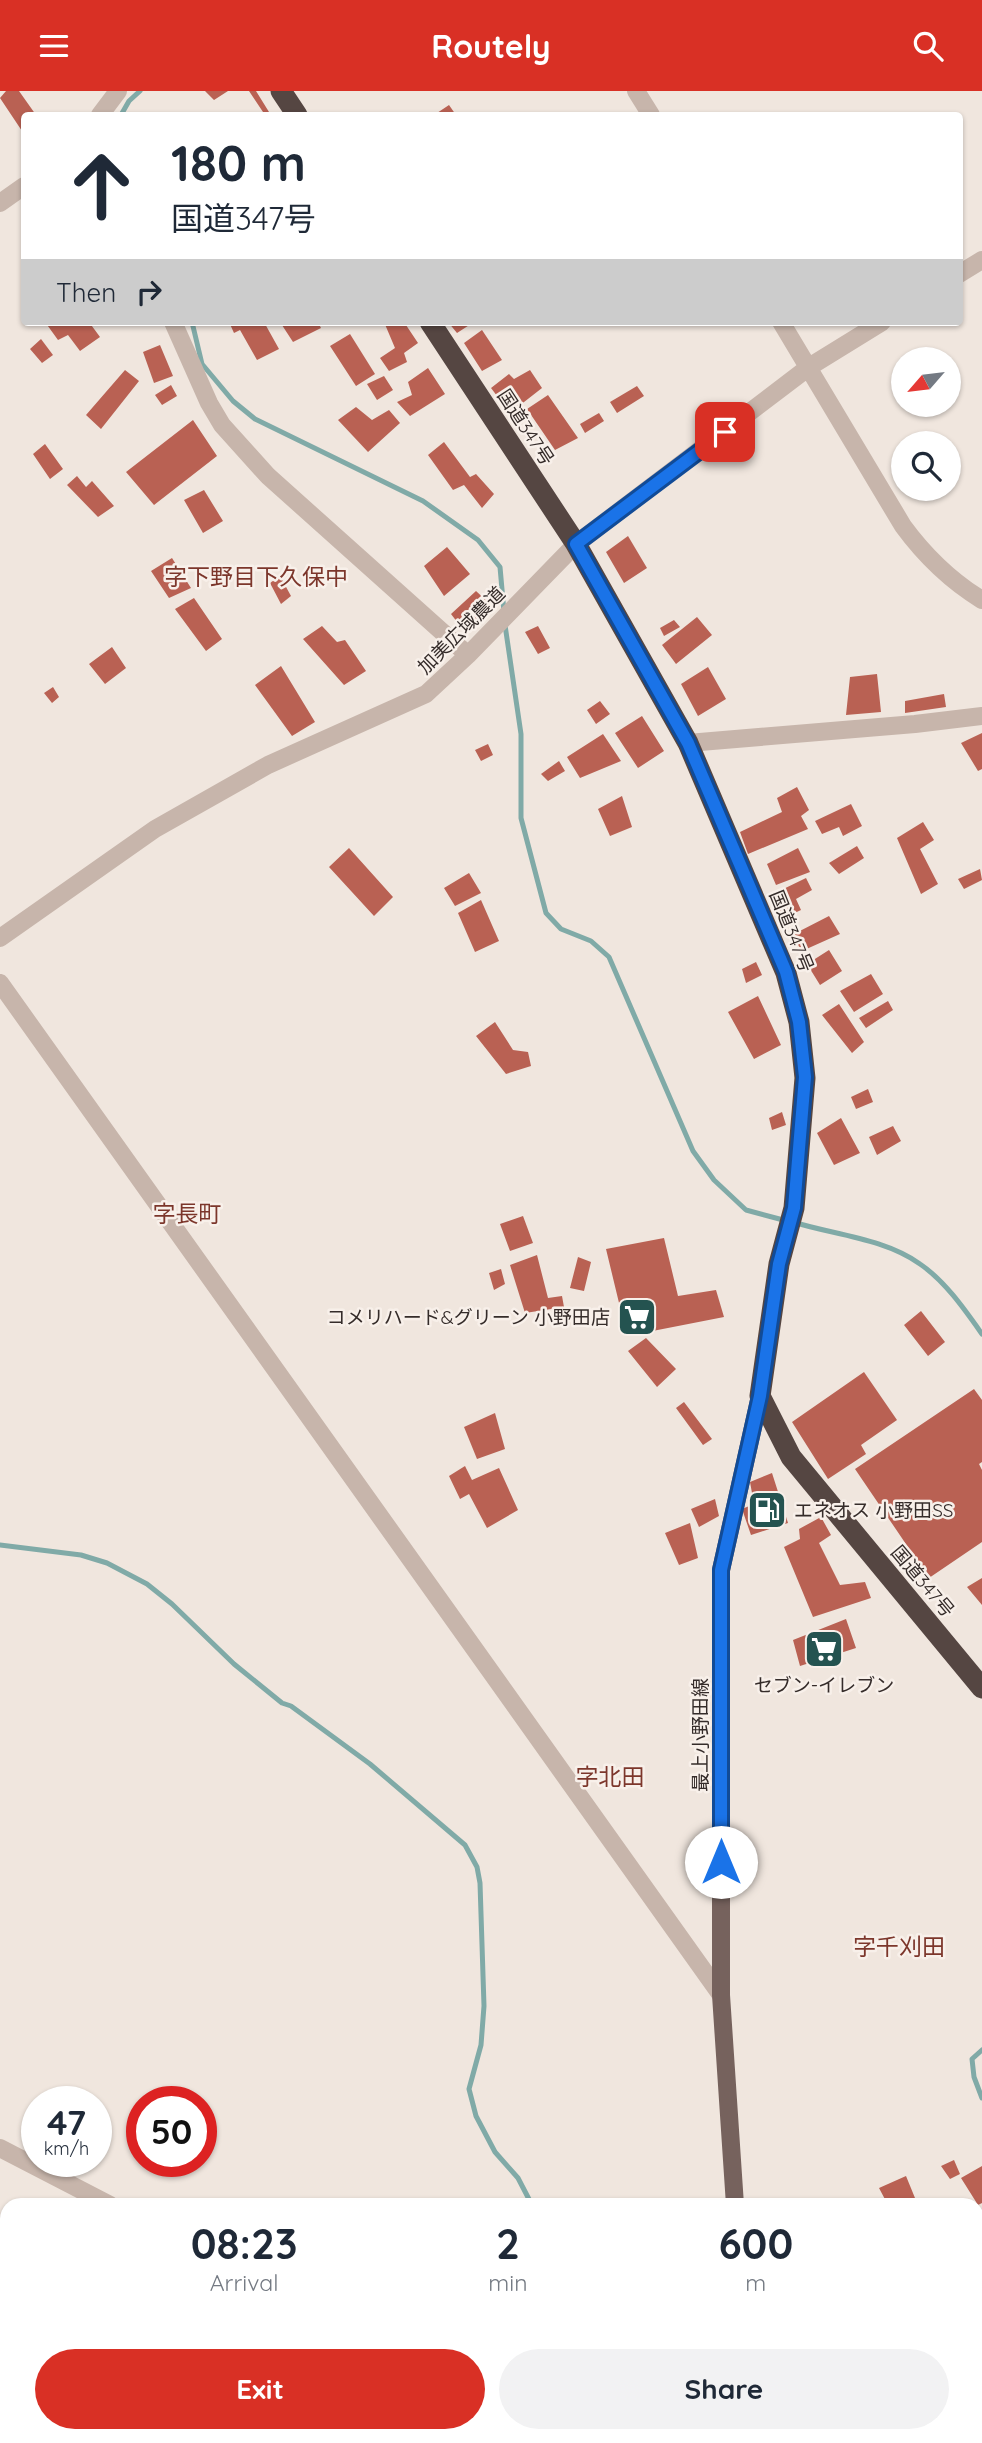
<!DOCTYPE html>
<meta charset="utf-8">
<style>
body{margin:0;font-family:Quicksand,"Noto Sans JP",sans-serif;background:#f2f2f3;color:#1f2937;height:100vh;display:flex;flex-direction:column;font-size:26px;white-space:nowrap}
*{box-sizing:border-box;margin:0}
p{font-size:23px;color:#747a83}
.icon{flex:none;width:38px;height:38px;fill:none;stroke:currentColor;stroke-width:2;stroke-linecap:round;stroke-linejoin:round}
.map{position:relative;flex:1;overflow:hidden}
.side{position:absolute;left:0px;top:2107px;width:984px;height:245px;display:flex;flex-direction:column;background:#fff;border-radius:21px 21px 0 0;box-shadow:0 2px 5px #0004}
.side>*{flex:none}
.banner{position:absolute;left:21px;top:21px;width:942px;height:214px;border-radius:7px;box-shadow:0 2px 5px #0004;background:#fff;color:#1f2937;overflow:hidden}
.needle{width:46px;rotate:242deg}
.buttons{position:absolute;left:891px;top:256px;display:grid;gap:14px}
.buttons a{display:grid;place-items:center;width:70px;height:70px;border-radius:50%;background:#fff;box-shadow:0 2px 5px #0004;font-size:35px}
.speed{position:absolute;left:21px;top:1995px;display:flex;gap:14px;font-size:35px;font-weight:700;text-align:center}
.speed>*{display:grid;place-content:center;width:91px;height:91px;border-radius:50%;background:#fff;box-shadow:0 2px 5px #0004;line-height:1}
.speed small{font-size:18px;font-weight:400}
.speed .limit{border:10px solid #d22;background:#fff;color:#111}
.pin{position:absolute;display:grid;place-items:center;width:60px;height:60px;color:#fff;margin:-30px;border-radius:14px;box-shadow:0 4px 10px #0006}
.me{position:absolute;width:77px;margin:-38px;rotate:0deg;stroke-linejoin:round;filter:drop-shadow(0 0 5px #0008)}
.turn{display:flex;align-items:center;gap:24px;height:147px;padding:0 35px;font-size:32px}
.turn .icon{width:91px;height:91px;stroke-width:2.5}
.turn b{display:block;font-size:49px;line-height:60px}
.then{display:flex;align-items:center;height:66px;padding:0 35px;background:#0003;gap:14px;font-size:26px}
.eta{display:flex;justify-content:space-evenly;align-items:center;height:119px;text-align:center}
.eta b{font-size:42px;font-weight:700;line-height:49px}
.cta{display:flex;gap:14px;margin-top:auto;padding:14px 35px}
.cta a{flex:1;height:80px;border-radius:42px;background:#d93025;color:#fff;font-size:28px;font-weight:700;line-height:80px;text-align:center}
.cta a+a{background:#f2f2f3;color:#1f2937}
header{display:flex;justify-content:space-between;align-items:center;height:91px;padding:0 35px;background:#d93025;color:#fff;font-size:32px;font-weight:700}
.map>svg:first-child{display:block}
.lines{fill:none;stroke-linecap:round;stroke-linejoin:round}
.stream{stroke:#80aaa7;stroke-width:5}
.building{fill:#b96153}
.minor{stroke:#c7b5ab;stroke-width:18}
.major{stroke:#76625d;stroke-width:18}
.highway{stroke:#554642;stroke-width:21}
.route-casing{stroke:#114b97;stroke-width:18}
.route{stroke:#1a73e8;stroke-width:12}
.labels{text-anchor:middle;stroke-width:5;stroke-linejoin:round;paint-order:stroke}
.street-label{font-size:19px;fill:#352c2a;stroke:#f8f0ea}
.poi-label{font-size:19px;fill:#352c2a;stroke:#f8f0ea;text-anchor:end}
.quarter-label{font-size:23px;fill:#7c362b;stroke:#f8f0ea}
</style>
<header><svg class="icon" aria-label="menu" viewBox="0 0 24 24"><path d="M4 6h16M4 12h16M4 18h16"/></svg>Routely<svg class="icon" aria-label="search" viewBox="0 0 24 24"><circle cx="10" cy="10" r="6"/><path d="M15 15l6 6"/></svg></header>
<div class="map">
<svg width="982" height="2352" viewBox="0 0 982 2352">
<rect width="100%" height="100%" fill="#f0e6de"/>
<g class="lines">
<path class="stream" d="M121,24L129,10L140,0
M192,231L202,273L233,310L255,328L423,410L478,449L500,476L504,521
M505,534L521,643V727L546,822L561,838L591,850L609,866L693,1060L714,1089L746,1119L787,1130
M796,1132C837,1144 885,1148 920,1173C945,1190 965,1219 982,1243
M0,1454L81,1464L107,1472L147,1493L172,1513L234,1573L282,1612L291,1615L370,1673L465,1754L477,1776L480,1792L484,1915L481,1954L469,1998L476,2025L495,2061L518,2087L532,2114
M982,1959L972,1968L974,1986L982,2007
M719,2345L722,2352"/>
</g>
<path class="building" d="M6,0H19L36,24H24V43L0,7Z
M205,0H228L214,9Z
M249,0H256L269,21L265,24Z
M449,14L456,24H434Z
M45,231H89L100,246L80,260L68,244L58,249Z
M229,231H264L279,258L257,269L240,239L234,242Z
M280,231H318L321,237L293,251Z
M384,231H404L418,252L404,262L407,271L389,280L380,267L395,257Z
M448,231H474L457,242Z
M482,239L502,269L482,280L464,252Z
M350,243L375,283L356,295L330,255Z
M41,248L53,264L42,272L30,258Z
M160,254L173,285L154,292L143,261Z
M428,277L445,303L410,325L397,311L412,304L408,291Z
M125,279L139,290L101,338L86,324Z
M530,279L542,297L510,322L491,297L509,283L514,288Z
M384,285L393,299L377,309L367,293Z
M171,294L177,305L162,314L155,304Z
M637,295L644,305L617,322L610,311Z
M548,304L578,347L555,359L527,318Z
M356,316L372,329L389,319L400,332L368,361L338,329Z
M599,322L604,330L585,342L580,333Z
M193,329L217,365L154,414L126,381Z
M444,351L470,386L476,383L494,403L482,417L464,394L453,399L428,364Z
M45,353L63,378L50,388L33,363Z
M77,385L86,396L92,390L114,415L98,426L67,394Z
M204,399L223,430L203,442L184,409Z
M628,445L647,477L624,492L606,461Z
M447,456L470,483L444,505L424,475Z
M172,467L191,497L169,507L151,480Z
M280,485L291,505L281,513L270,492Z
M476,500L491,514L464,540L451,523Z
M194,507L222,548L206,560L175,518Z
M697,526L712,544L676,573L662,554Z
M674,529L680,536L664,545L660,537Z
M322,535L337,551L345,549L366,580L344,594L303,548Z
M538,535L550,557L538,563L525,541Z
M112,556L126,577L105,593L89,573Z
M281,575L315,631L292,645L255,594Z
M708,576L726,608L698,625L681,593Z
M877,583L881,621L846,624L850,586Z
M53,596L59,606L52,612L44,602Z
M944,603L946,616L905,622V610Z
M600,610L610,623L596,633L587,619Z
M642,625L664,660L638,677L615,642Z
M982,642V678L978,680L961,652Z
M603,643L621,670L580,687L567,666Z
M488,653L493,664L481,670L475,659Z
M559,670L565,680L548,690L541,683Z
M797,696L809,719L801,725L808,738L748,763L740,741L782,721L777,707Z
M622,705L632,736L610,745L598,718Z
M851,713L862,735L843,745L839,736L822,743L815,730Z
M923,731L934,749L920,758L938,793L921,803L897,747Z
M857,755L864,767L839,783L829,772Z
M349,757L393,806L374,825L329,776Z
M798,757L810,781L776,794L767,773Z
M980,778L982,789L964,798L958,788Z
M469,782L481,802L455,815L444,797Z
M806,787L812,799L796,808L801,819L782,828L771,804Z
M481,809L499,850L475,861L458,822Z
M829,825L840,843L802,860L792,844Z
M829,859L842,880L820,894L807,873Z
M756,871L762,884L746,892L742,878Z
M871,883L883,903L854,921L840,900Z
M758,905L781,954L754,968L728,921Z
M888,910L893,919L866,937L859,927Z
M839,913L864,951L852,962L822,924Z
M495,931L513,959L528,961L531,975L506,983L476,945Z
M868,998L873,1011L856,1018L851,1006Z
M782,1021L786,1034L772,1039L769,1027Z
M841,1027L860,1062L834,1074L817,1042Z
M893,1035L901,1050L877,1064L869,1046Z
M523,1125L533,1152L510,1160L500,1133Z
M664,1147L678,1205L716,1199L724,1226L627,1245L606,1158Z
M537,1164L548,1207L562,1205L564,1216L525,1222L510,1174Z
M578,1166L591,1171L584,1200L570,1197Z
M501,1178L505,1193L494,1199L489,1182Z
M921,1220L945,1251L928,1265L904,1234Z
M646,1247L676,1278L657,1296L628,1260Z
M864,1281L897,1329L861,1354L866,1363L828,1388L792,1331Z
M974,1298L982,1309V1371L979,1373L982,1379V1451L929,1487L855,1378Z
M684,1311L712,1348L703,1354L676,1317Z
M495,1322L505,1358L477,1368L464,1336Z
M465,1375L472,1389L499,1377L518,1419L487,1437L469,1403L460,1408L449,1385Z
M772,1382L788,1432L751,1444L742,1418L754,1413L750,1391Z
M715,1408L719,1425L699,1436L691,1418Z
M821,1426L831,1444L819,1452L840,1494L865,1491L871,1507L813,1526L784,1456L800,1448L799,1438Z
M690,1432L698,1467L679,1474L665,1442Z
M982,1487V1514L967,1496Z
M846,1528L856,1557L800,1575L793,1549Z
M954,2069L960,2083L950,2088L941,2075Z
M982,2075V2112L978,2114L961,2087Z
M906,2085L915,2107L888,2114L879,2097Z
M0,2142L7,2153V2161L0,2166Z
M39,2345H74L79,2352H43Z"/>
<g class="lines">
<path class="minor" d="M636,0L651,24
M100,24L118,0
M0,112L24,95
M959,183L982,169
M173,231L209,312L222,334L268,385L468,564
M781,231L903,435C925,465 951,490 982,509
M688,652L915,633L982,625
M0,847L155,738L268,674L426,603L468,564L576,453L809,276L882,231
M0,892L721,1904
M0,2057L110,2114
M976,2275L982,2272
M297,2345L302,2352
M441,2352L461,2345
M849,2352L861,2345"/>
<path class="major" d="M735,2114L721,1904V1479L760,1305
M767,2345L770,2352"/>
<path class="highway" d="M281,0L297,24
M430,231L576,453L688,652L786,882L799,931L805,987L794,1117L779,1173L760,1305L791,1366L982,1597"/>
</g>
<g class="lines">
<g class="route-casing">
<path id="route" d="M721,1771V1479L760,1305L779,1173L794,1117L805,986L799,931L786,881L688,652L576,453L725,341"/>
</g>
<use href="#route" class="route"/>
</g>
<defs>
<g id="supermarket-square" transform="scale(2.0125)"><rect x="-9" y="-9" width="18" height="18" rx="4" fill="#245350" stroke="#f8f0ea"/><path d="M-6-5.5h2.5l.6 2H6L4.5 2H-2.5L-4.4-4H-6ZM-1.5 3.2a1.3 1.3 0 1 0 .1 0ZM3 3.2a1.3 1.3 0 1 0 .1 0Z" fill="#fff"/></g>
<g id="fuel-square" transform="scale(2.0125)"><rect x="-9" y="-9" width="18" height="18" rx="4" fill="#245350" stroke="#f8f0ea"/><path d="M-5.5-6h7V0h2V4h1.3V-2.5L3-4.5l.8-.8L6-3V5H2.5V1h-1V6h-7ZM-4.2-4.7v3.2H.2V-4.7Z" fill="#fff"/></g>
</defs>
<g fill-rule="evenodd">
<use href="#supermarket-square" x="637" y="1226"/>
<use href="#fuel-square" x="767" y="1419"/>
<use href="#supermarket-square" x="824" y="1558"/>
</g>
<g class="labels">
<g class="street-label">
<text transform="translate(526 336) rotate(57)" y="7">国道347号</text>
<text transform="translate(461 539) rotate(-45)" y="7">加美広域農道</text>
<text transform="translate(792 840) rotate(68)" y="7">国道347号</text>
<text transform="translate(923 1490) rotate(50)" y="7">国道347号</text>
<text transform="translate(700 1644) rotate(-90)" y="7">最上小野田線</text>
</g>
<g class="poi-label">
<text x="610" y="1233">コメリハード&amp;グリーン 小野田店</text>
<text x="794" y="1426" text-anchor="start">エネオス 小野田SS</text>
<text x="824" y="1601" text-anchor="middle">セブン-イレブン</text>
</g>
<g class="quarter-label">
<text x="256" y="494">字下野目下久保中</text>
<text x="187" y="1131">字長町</text>
<text x="610" y="1694">字北田</text>
<text x="899" y="1864">字千刈田</text>
</g>
</g>
</svg>
<div class="buttons">
<a><svg class="needle" viewBox="-14 -14 28 28"><path d="M0-13l5 13h-10z" fill="#e53935"/><path d="M0 13l5-13h-10z" fill="#747a83"/></svg></a>
<a><svg class="icon" aria-label="search" viewBox="0 0 24 24"><circle cx="10" cy="10" r="6"/><path d="M15 15l6 6"/></svg></a>
</div>
<div class="speed"><div>47<small>km/h</small></div><div class="limit">50</div></div>
<div class="pin" style="left:725px;top:341px;background:#d93025"><svg class="icon" aria-label="arrive" viewBox="0 0 24 24"><path d="M6 21V4h12l-3 4 3 4H6"/></svg></div>
<svg class="me" style="left:721px;top:1771px" viewBox="-20 -20 40 40"><circle r="19" fill="#fff"/><path d="M0-13L10 11 0 6-10 11z" fill="#1a73e8"/></svg>
<div class="banner">
<div class="turn"><svg class="icon" aria-label="ahead" viewBox="0 0 24 24"><path d="M12 20V5M6 11l6-6 6 6"/></svg><div><b>180 m</b>国道347号</div></div>
<div class="then">Then<svg class="icon" aria-label="right" viewBox="0 0 24 24"><path d="M7 20v-9h11M14 6l5 5-5 5"/></svg></div>
</div>
<section class="side">
<div class="eta">
<div><b>08:23</b><p>Arrival</p></div>
<div><b>2</b><p>min</p></div>
<div><b>600</b><p>m</p></div>
</div>
<div class="cta"><a>Exit</a><a>Share</a></div>
</section>
</div>
